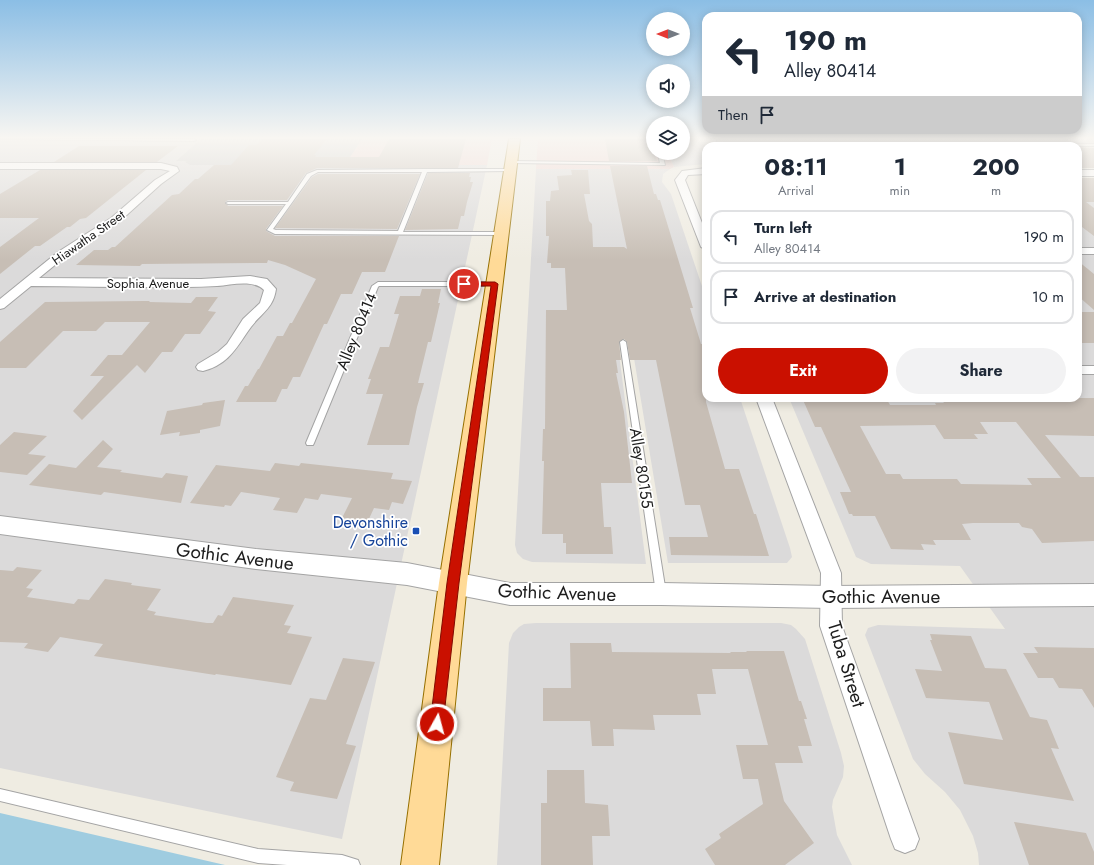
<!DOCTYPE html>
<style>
body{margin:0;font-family:Jost,sans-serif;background:#f2f2f3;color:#1f2937;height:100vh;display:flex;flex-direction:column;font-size:15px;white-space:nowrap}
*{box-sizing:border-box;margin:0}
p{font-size:13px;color:#747a83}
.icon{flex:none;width:22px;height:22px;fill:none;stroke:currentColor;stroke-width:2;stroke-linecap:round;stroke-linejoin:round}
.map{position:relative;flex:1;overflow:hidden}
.sheet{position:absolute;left:702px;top:142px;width:380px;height:260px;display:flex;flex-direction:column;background:#fff;border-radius:12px;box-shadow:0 2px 10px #0003}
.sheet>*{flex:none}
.banner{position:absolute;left:702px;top:12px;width:380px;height:122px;border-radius:12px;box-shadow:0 2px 10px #0003;background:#fff;color:#1f2937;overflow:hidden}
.needle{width:26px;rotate:270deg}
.tools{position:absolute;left:646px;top:12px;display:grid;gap:8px}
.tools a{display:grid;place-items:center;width:44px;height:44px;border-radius:50%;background:#fff;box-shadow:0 2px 10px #0003;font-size:20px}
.pin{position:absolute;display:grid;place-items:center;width:34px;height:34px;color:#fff;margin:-17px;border:2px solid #fff;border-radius:50%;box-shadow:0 1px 4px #0007}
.me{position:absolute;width:44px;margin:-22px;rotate:7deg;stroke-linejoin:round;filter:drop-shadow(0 0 3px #0008)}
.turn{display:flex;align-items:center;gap:14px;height:84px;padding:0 16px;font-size:18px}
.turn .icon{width:52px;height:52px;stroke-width:2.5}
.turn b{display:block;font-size:28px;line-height:34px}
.then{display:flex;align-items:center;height:38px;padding:0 16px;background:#0003;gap:8px;font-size:15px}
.eta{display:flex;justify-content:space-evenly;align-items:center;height:68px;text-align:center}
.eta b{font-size:24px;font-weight:700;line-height:28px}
.primary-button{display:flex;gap:8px;margin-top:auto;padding:8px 16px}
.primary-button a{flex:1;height:46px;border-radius:24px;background:#ca1000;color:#fff;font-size:16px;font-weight:700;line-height:46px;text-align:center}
.primary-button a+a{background:#f2f2f3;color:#1f2937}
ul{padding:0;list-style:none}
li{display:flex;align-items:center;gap:12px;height:54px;margin:0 8px 6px;padding:0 8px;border:2px solid #e0e1e3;border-radius:12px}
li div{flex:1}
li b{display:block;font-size:15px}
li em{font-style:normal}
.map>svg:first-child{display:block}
.residential{fill:#dbdada}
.commercial{fill:#f1d3cf}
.religious{fill:#cbcbcb}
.water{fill:#9fcce0}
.building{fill:#c7beb5;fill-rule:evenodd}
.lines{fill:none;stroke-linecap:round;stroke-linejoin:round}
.service-casing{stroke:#a4a4a4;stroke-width:2}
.minor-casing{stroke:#a4a4a4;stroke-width:2}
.tertiary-casing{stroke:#a4a4a4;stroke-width:2}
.primary-casing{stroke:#967000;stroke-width:2}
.service{fill:#fff;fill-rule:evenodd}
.minor{fill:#fff;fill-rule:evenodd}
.tertiary{fill:#fff;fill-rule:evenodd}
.primary{fill:#ffda97;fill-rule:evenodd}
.route{fill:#ca1000;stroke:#830a00}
.transit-dot{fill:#1a4fb4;stroke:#fff;stroke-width:1.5}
.labels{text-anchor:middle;stroke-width:3.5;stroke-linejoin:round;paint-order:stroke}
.far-street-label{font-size:13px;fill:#1d1d1d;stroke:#fff}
.street-label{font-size:16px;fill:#1d1d1d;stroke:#fff}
.transit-label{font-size:16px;fill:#164399;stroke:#fff;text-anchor:end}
.near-street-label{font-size:19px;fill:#1d1d1d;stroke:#fff}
</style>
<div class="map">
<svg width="1094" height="865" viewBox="0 0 1094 865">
<rect width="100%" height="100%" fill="#efece2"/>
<path class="residential" d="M0,139H201L177,160L188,161L186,162L190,165H487L342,839L0,768Z
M717,139H1094V143L724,142Z
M683,141L709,142L712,146H827H706V164L674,167L668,153H683Z
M536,169H670L663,174L662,182L671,194L706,298V398H740L790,548L792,557L787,563H668L630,334H602L618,346L646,564L532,562L523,559L517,553L515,545Z
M1078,179H1094V865H979L978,853L973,836L960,810L945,792L925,774L913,759L865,635L868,628L878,625L1005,629L960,566L871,564L856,557L789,398H1078Z
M536,623H781L791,625L796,629L805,639L841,753L844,766L843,777L833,800L832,807L837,835L852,865H497L509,643L513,633L519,627L524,624Z"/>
<path class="commercial" d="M362,139H492L487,165H345Z
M538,139H653V153H668L674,167L670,169H536Z"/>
<path class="religious" d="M201,139H362L345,165H190L185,162L187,161H176Z"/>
<path class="water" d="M0,813L225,865H0Z"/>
<path class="building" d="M263,139H327L314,155H316L315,157H379L389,139H466L458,168H317L306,173L287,200H228L225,202L228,206H283L266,229V231L275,236H399L385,272H362L352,294H341L327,324H324L300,377H293L287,389H282L276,402H236L245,386H248L258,369H259L277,336H283L290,323H292L316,279L285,265L268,260L267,263L142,264L140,266L76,265L94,250H108L112,247H115L172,195L179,194L195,179H198L214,165H231L249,145H256Z
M605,139H650L653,153H654L657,161H609Z
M79,146H178L157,162H54Z
M1078,147L1094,148V168H1078Z
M610,166H647L654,194H656L658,200H660L693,308H690L701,344H703L706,352V402L725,469H739L754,514H756L769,556L671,555L669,537H708L700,505H685L656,360H630L627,342L624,339L619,342L621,360H616L618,373H616L624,412L632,483H601L604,527H611L613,554H566V543H563V534H542L544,461H542L543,429H545L546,310H567L565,268H551V263H547L549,236H546V201H550L551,191L559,190L557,176L572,175L571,170H588L590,194H584L589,221L592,224L593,247H624L627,249Z
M40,170H146L86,218L80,219L70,227H67L40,246H35L0,274V247L39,218H0V194Z
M428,173H470L469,177H471L470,182H473L467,202L464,216H461L458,229L405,230Z
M318,174H420L397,229L275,228L312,177Z
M1078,178H1094V202H1086L1094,208V236L1078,224Z
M1078,261L1094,274V310L1078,296Z
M422,289H441L438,303H440L431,342H428L418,383H424L417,407L409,445H367L383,394H366L371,379H368L380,347H389L399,314H394L400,296H420Z
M196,297H218L208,311L216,312L200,334H185L172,352H162L145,373L137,365L82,420L73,411L104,376H90L108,355H122L150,322H105L96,331H63L26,368H0V342L45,302L144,301H150L149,302L191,303Z
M1078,312H1094V343H1078Z
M819,398H886L890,405H936L935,403H944L940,398H1094V436L1045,435L1080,477H1094V541L1042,543L1032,529L1022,527L1019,523H973L962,524L971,540H933L936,545L921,544L924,550L891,549L875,516H853L852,514H849L840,492H851L821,427H815L803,400H820ZM980,422H1016L1061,478H1027L1032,485L961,484L957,479H903L900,474H886L860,426L935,425L944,439H978L974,434H988Z
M225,400L220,426L200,430V433L179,436L180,432L160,435L167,411L202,405L203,403Z
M14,432L47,436L28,454L46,456L27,475L0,472V445Z
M103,440L113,449L97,467L122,470L120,472L162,478L166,473L188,476L181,503L104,492L101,495L29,485L49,464L76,468Z
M275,463L299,466L301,463L393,473L391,479L412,481L403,504L392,502L389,510L374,508L368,521L342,518L352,498L321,494L318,500L305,498L297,513L273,510L280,498L241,492L231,506L225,505L224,507L190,503L216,465L270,471Z
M17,567L42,570L26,588L33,589L27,597L74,604L78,599L89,600L105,579L132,583L131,585L161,589L147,610L156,612L154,615L207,623H213L218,615L222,616L233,597L294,605L284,625L291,626L287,633L312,637L291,685L216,674L215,675L94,656L103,644L60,637L48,652L24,648L28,643L0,642V570L13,571Z
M930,634L971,636L985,668L1006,669L1030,717L1047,720L1059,749L1051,748L1074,801L964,784L948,732L1003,740L989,702L926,698L915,669L942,671L930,640H932Z
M570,643H611L612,652L731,653L730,652H747L746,651H784L799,701H801L807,719H804L812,746H798L803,763H775L784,801L814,843L785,865H715L705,849L721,838L719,834L763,804L758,779H743L736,745H768L748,669H712L716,694H697L701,715H653L655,730L613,729L614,746H592L590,721H543V688H571Z
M1034,647L1094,648V708L1082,689L1059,688L1053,678H1038L1023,653H1038Z
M343,658L375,662L346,744L356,746L337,799L290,791L294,782L276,777L310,698L326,700Z
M547,770H584L585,803L608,805L610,836H592L593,865H541V803H547Z
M1014,822L1086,833L1094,852V865H1029Z"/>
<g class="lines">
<g class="service-casing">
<path id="service" d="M1,139H195L196,140L194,141Z
M711,139H715L717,143L1094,144V146L716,145Z
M659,153L662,154L665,165L511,163L509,162L511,161L660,163L658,154Z
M425,169H510L512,170L510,171L427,172L403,232H502L505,234L504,235L275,234L267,230L286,204H228L226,203L228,202H288L307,174L317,170ZM318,172H422L398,231L276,230L273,229L311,176Z
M378,282H495L498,284L495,286H379L378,287L314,443L313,445H307L306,443L372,286Z
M623,340L626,342L666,593L665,596L661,598L657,596L656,593L620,342Z
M0,789L258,849L342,855L358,860L360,865H287L258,863L0,801Z"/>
</g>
<g class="minor-casing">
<path id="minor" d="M0,163H161L177,167L179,171L161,184L119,222L66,256L39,278L201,279L250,276L267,279L276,289C273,309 262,312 251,327C237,346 230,364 203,371L198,370L196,367L198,364L218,352L227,344L243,319L260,303L264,290C253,279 231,285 217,286C155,289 93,286 31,286L4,308L0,309V299L58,252L111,218L155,180L170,171L161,169H0Z
M706,168V174L688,175L685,180L706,233V250L701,247L675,180L682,171Z
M1078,170H1094V176H1078Z
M1078,248H1094V254H1078Z
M1078,366H1094V374H1078Z
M756,398H772L841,573L842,626L919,839L915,849L905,853L895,849L891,839L820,626L821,573Z"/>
</g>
<g class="tertiary-casing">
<path id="tertiary" d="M0,516L256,549L407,563L510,583H661L831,586L1094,584V606L831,608L661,605H510L407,585L256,569L0,534Z"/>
</g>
<g class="primary-casing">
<path id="primary" d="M509,139H520L467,583L439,865H401L439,583Z"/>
</g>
<use href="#service" class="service"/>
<use href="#minor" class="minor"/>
<use href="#tertiary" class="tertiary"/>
<use href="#primary" class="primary"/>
</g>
<linearGradient id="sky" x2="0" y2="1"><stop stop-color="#8bbee5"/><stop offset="0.53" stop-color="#f8f6f2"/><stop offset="1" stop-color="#f8f6f2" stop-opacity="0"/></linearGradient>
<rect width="1094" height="260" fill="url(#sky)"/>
<path class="route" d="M464,282H495L498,284L459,583L443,724L441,729L437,731L432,729L430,724L447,583L491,286H462V283Z"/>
<rect class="transit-dot" x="412" y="527" width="8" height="8" rx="2"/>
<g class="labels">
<g class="far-street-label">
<text transform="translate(88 237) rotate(-35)" y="5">Hiawatha Street</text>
<text x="148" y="288">Sophia Avenue</text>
</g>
<g class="street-label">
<text transform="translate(356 331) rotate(-68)" y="6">Alley 80414</text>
<text transform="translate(642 468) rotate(81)" y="6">Alley 80155</text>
</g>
<g class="transit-label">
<text x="408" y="528">Devonshire<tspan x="408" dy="18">/ Gothic</tspan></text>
</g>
<g class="near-street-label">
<text transform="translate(235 556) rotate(7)" y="7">Gothic Avenue</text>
<text transform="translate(557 592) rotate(2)" y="7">Gothic Avenue</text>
<text x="881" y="603">Gothic Avenue</text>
<text transform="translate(847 664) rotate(73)" y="7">Tuba Street</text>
</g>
</g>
</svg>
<div class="tools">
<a><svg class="needle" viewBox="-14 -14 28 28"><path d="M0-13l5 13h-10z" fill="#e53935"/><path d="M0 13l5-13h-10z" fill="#747a83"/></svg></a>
<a><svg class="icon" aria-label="sound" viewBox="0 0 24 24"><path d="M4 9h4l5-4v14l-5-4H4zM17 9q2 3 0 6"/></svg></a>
<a><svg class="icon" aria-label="layers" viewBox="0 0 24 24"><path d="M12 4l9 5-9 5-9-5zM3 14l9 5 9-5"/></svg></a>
</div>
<div class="pin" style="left:464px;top:284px;background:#d93025"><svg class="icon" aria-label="arrive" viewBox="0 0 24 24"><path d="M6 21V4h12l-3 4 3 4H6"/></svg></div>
<svg class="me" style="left:437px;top:724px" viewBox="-20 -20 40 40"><circle r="17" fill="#ca1000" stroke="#fff" stroke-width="3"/><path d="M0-11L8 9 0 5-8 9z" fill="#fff"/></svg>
<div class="banner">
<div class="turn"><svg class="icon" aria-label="left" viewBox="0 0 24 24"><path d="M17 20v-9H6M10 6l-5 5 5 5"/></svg><div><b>190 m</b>Alley 80414</div></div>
<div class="then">Then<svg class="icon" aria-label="arrive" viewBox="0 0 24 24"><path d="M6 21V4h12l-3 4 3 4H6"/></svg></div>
</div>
<section class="sheet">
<div class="eta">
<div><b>08:11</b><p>Arrival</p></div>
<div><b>1</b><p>min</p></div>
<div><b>200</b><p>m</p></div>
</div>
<ul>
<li><svg class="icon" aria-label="left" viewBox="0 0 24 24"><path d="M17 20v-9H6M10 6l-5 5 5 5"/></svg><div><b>Turn left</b><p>Alley 80414</p></div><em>190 m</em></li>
<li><svg class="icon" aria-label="arrive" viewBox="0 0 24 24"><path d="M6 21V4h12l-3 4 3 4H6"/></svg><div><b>Arrive at destination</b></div><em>10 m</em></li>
</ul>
<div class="primary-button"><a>Exit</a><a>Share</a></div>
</section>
</div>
